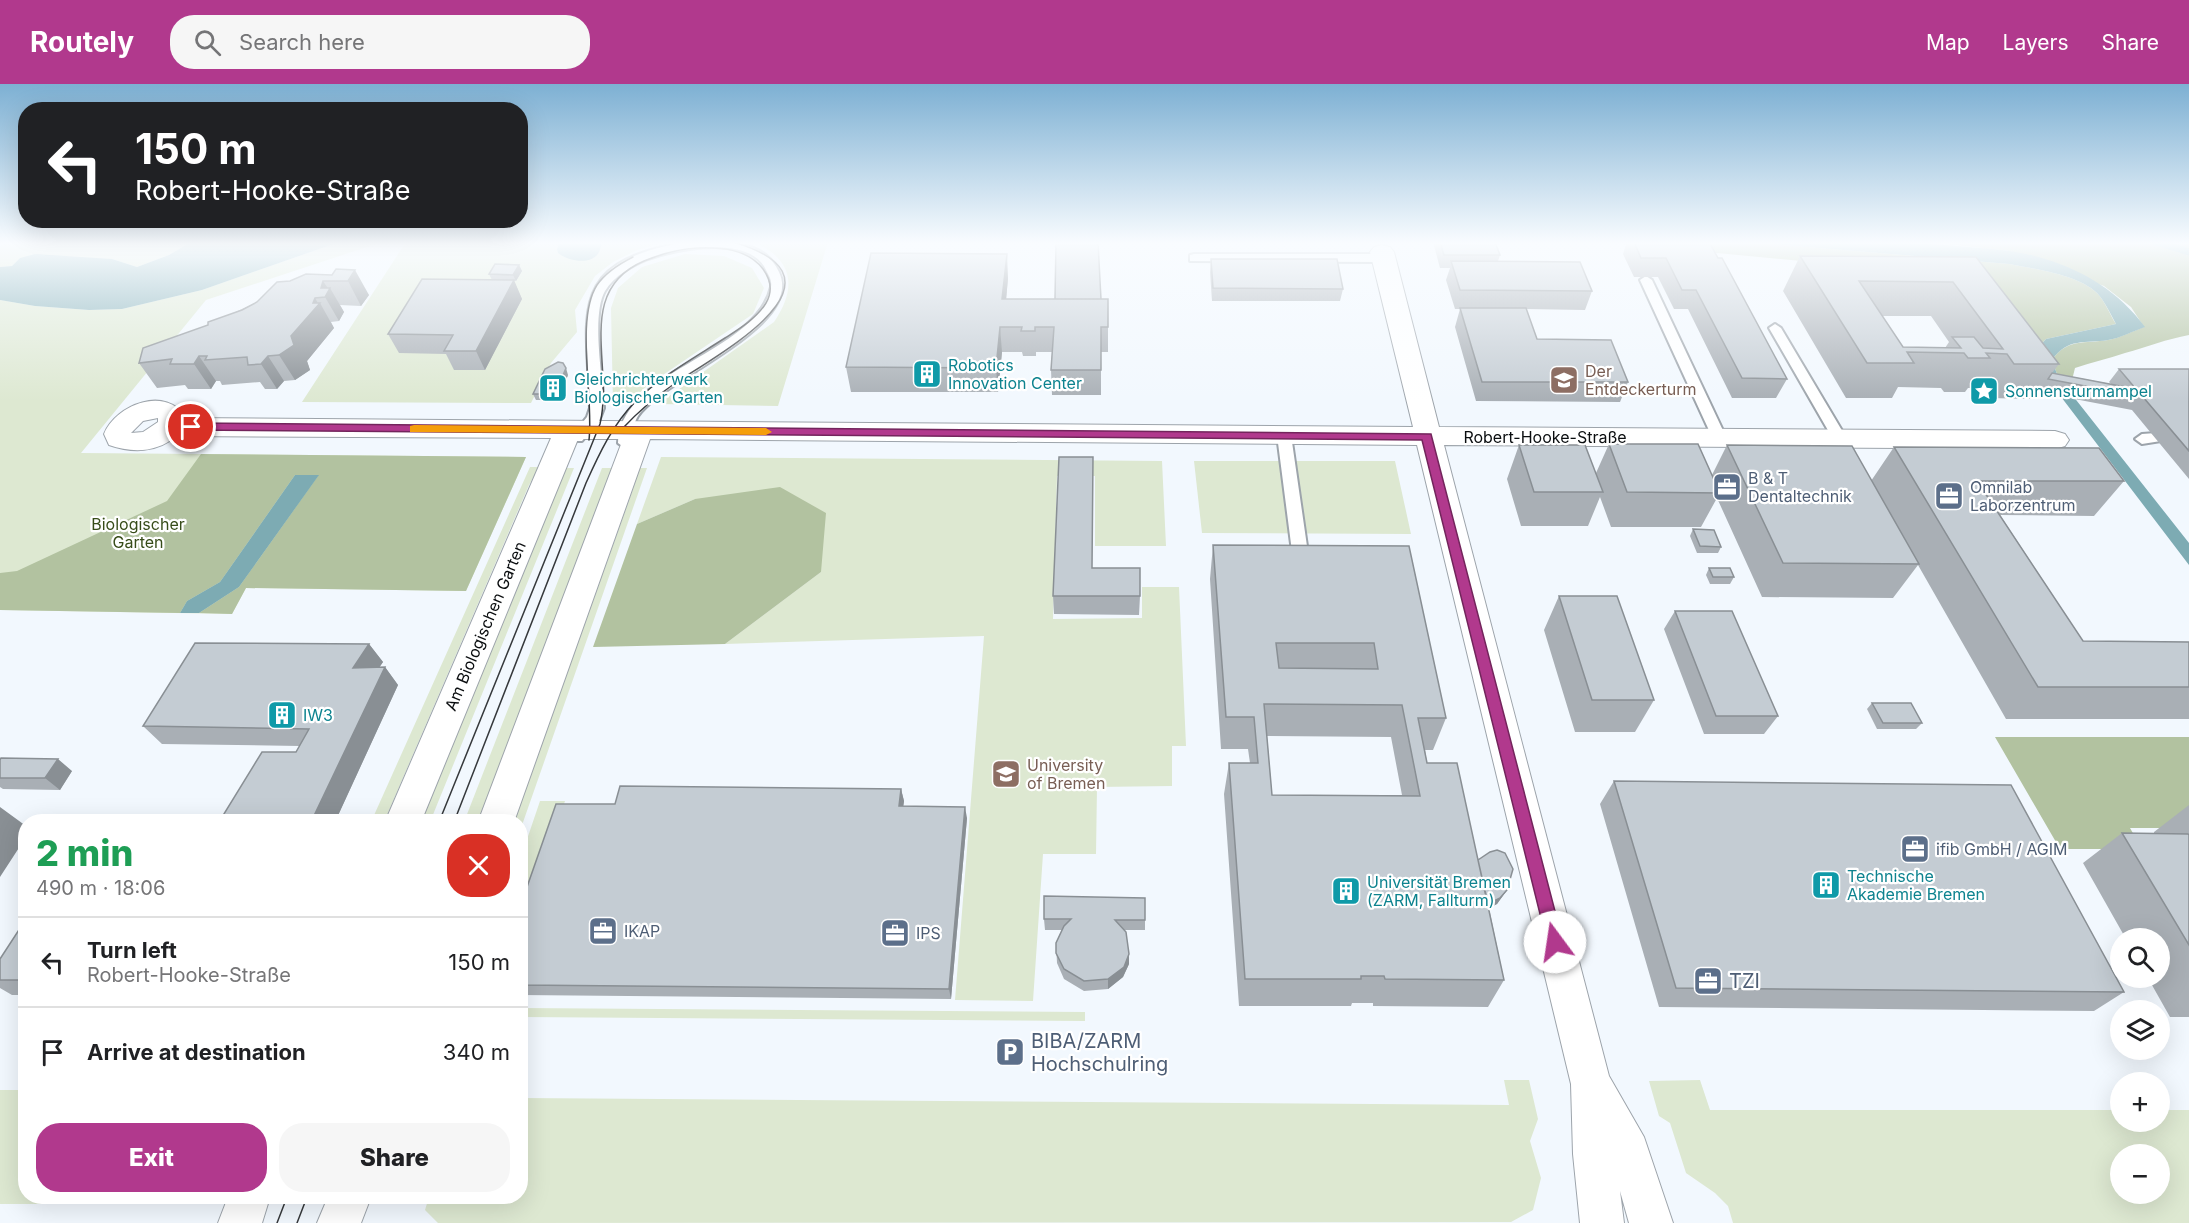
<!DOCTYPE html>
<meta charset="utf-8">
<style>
body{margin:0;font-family:Inter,sans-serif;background:#f6f6f6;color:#202124;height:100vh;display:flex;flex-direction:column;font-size:22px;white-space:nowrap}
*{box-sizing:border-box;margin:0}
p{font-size:20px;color:#757577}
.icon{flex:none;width:33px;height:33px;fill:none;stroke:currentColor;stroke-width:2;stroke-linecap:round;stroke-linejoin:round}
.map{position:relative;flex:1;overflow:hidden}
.panel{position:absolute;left:18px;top:730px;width:510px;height:390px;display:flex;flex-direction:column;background:#fff;border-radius:24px;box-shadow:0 6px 24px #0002}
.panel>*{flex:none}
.guide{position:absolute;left:18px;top:18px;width:510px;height:126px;border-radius:24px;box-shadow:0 6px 24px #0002;background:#202124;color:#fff;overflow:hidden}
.buttons{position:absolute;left:2110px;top:844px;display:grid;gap:12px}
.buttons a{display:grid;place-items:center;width:60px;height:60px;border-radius:50%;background:#fff;box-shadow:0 6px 24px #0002;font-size:30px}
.pin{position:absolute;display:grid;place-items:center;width:51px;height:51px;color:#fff;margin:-26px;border:3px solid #fff;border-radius:50%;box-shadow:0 2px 6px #0007}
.me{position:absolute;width:66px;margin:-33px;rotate:346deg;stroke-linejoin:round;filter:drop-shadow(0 0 4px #0008)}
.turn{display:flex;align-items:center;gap:21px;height:126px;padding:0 18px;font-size:27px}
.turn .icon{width:78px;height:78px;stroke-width:2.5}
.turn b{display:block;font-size:42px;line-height:51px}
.round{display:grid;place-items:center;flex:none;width:63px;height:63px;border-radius:24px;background:#f6f6f6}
.overview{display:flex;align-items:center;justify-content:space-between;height:102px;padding:0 18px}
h1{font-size:36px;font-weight:800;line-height:45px;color:#1e9e55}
.primary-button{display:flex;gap:12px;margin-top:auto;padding:12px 18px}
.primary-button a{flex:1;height:69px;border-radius:24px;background:#b1398d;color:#fff;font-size:24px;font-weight:800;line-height:69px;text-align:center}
.primary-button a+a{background:#f6f6f6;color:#202124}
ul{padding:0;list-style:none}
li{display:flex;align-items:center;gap:18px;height:90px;padding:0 18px;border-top:2px solid #e0e0e0}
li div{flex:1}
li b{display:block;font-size:22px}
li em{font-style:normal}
header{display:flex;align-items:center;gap:36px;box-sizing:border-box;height:84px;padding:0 30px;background:#b1398d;color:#fff}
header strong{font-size:28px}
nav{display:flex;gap:33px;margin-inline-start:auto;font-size:21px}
.search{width:420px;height:54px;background:#f6f6f6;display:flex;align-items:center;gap:15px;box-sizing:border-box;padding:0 21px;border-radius:24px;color:#757577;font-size:22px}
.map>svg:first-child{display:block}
.green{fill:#dde8d1;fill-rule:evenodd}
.forest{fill:#b2c2a0}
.water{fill:#7dabb3}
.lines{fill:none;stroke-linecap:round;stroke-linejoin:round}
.stream{stroke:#7dabb3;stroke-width:7}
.service-casing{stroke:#9da4ab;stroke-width:4}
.minor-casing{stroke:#9da4ab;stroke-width:2}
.service{fill:#fff;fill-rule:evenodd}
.minor{fill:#fff;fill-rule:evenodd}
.tram{stroke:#36393c;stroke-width:1.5}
.wall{fill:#a9afb5;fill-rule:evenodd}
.shaded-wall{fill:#898f94}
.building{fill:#c4ccd3;stroke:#898f94;stroke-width:1.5;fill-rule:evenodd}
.route{fill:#b1398d;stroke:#73255c;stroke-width:1.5}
.slow{fill:#f59e0b}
.labels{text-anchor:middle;stroke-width:4.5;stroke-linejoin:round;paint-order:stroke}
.culture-label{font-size:16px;fill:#0d838f;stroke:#fff;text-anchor:start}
.education-label{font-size:16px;fill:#785e54;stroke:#fff;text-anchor:start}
.street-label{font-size:16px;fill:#0a0d0f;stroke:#fff}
.service-label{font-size:16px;fill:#4e5e75;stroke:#fff;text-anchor:start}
.park-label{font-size:16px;fill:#374c19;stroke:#fff}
.near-service-label{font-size:20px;fill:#4e5e75;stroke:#fff;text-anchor:start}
</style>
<header>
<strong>Routely</strong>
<div class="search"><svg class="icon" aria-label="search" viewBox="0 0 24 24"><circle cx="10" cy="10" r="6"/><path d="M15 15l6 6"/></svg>Search here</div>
<nav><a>Map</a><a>Layers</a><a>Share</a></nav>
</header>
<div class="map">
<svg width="2189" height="1139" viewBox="0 0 2189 1139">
<rect width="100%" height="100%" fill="#f2f8fe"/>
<path class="green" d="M10,158H191L169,171L137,183L112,175L20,174L12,182L0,183V162Z
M339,158H382L206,216L81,369L526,373L466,507L246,504L232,530L0,526V216L35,222L89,226L122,225L202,206Z
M406,158H665L637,166L613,178L595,192L575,226L577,248L551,279L531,319L302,318Z
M754,158H828L778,322L658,320L774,238C797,204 794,176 754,158Z
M685,170L724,172L752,184L764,204L753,230L648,301L628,320H613L611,224L618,204L642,183Z
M661,373L1162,377L1166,462H1095V392H1057L1053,535L1142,534V503H1179L1186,662H1172V702L1097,703L1096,770H1043L1033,917L955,916L984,552L725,560L821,488L695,415L637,440Z
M1194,377H1395L1411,450L1202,449Z
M530,383H544L539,394H533L529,401L384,738H371Z
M562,384H574L430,738H413Z
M602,384H614L481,738H464Z
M632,384H647L521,744L520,738H514L633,405L635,397H627Z
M540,717H565L521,851V773Z
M521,924L1085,928V937L521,933Z
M1504,996H1529L1538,1035L1530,1057L1541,1094L1533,1126L1511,1138L438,1139L425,1126L429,1113H520L521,1014L1509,1021Z
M1700,996L1710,1026H2121V1038H2160V1026H2189V1139H1733L1728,1122L1715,1109L1686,1089L1670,1039L1659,1032L1649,997ZM2121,1071H2160V1110H2121Z
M0,1006H25L26,1113H172L169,1120H0Z"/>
<path class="forest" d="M1601,158H1750L2009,180C2034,185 2077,190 2097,209C2105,217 2110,231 2116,240L2046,255L2038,264L1949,191Z
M1928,158H2189V251C2167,255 2147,263 2125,269C2108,275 2092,278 2075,284L2072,296L2058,293L2052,276C2067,254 2085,260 2108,256C2120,254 2133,247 2144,243L2131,223L2104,202L2010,167Z
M201,370L526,373L466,507L246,504L232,530L199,529L239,503L318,392L295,391L220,498L187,517L180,529L0,526V489L17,487L167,417Z
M780,403L826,429L821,488L725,560L593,563L637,440L695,415Z
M1995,653H2189V744H2130L2142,765H2060Z"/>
<path class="water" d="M191,158H339L202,206L122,225L89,226L35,222L0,216V183L12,182L20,174L35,170L112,175L137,183L169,171Z
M560,158H601C602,182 572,180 558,169L557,165Z
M1750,158C1823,158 1896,156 1969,163C1994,165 2021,167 2045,175C2085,187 2120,209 2145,243C2133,247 2121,254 2108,256C2085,260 2068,253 2052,276L2058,293L2189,459V481L2049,297L2038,264L2046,255L2116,240C2111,231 2104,216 2097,209C2077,190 2034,185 2009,180Z
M295,391H319L239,503L199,529H180L187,517L220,498Z"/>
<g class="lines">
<path class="stream" d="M2156,158L2189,168"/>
<g class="service-casing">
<path id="service" d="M686,158C718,158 763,153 779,188C805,242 664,294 638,332C633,340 632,350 632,359L625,364L618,359C620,286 757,269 771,203C772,196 769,192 766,186C750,150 677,165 648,175C633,181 614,192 605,207C591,231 603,295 604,324L599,337L582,357H572L570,354L587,333L590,324C587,226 566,179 686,158Z
M1194,170H1383L1389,174L1383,178L1190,177V171Z
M1646,192L1652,196L1727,355L1725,358L1720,360L1713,355L1640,196Z
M1775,240L1781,244L1847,355L1845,358L1840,360L1833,355L1769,244Z
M1284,346L1291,351L1310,483L1307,487H1297L1294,483L1277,351Z
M2156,349L2163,354L2161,357L2142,360L2135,355L2142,350Z"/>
</g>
<g class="minor-casing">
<path id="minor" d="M1382,161L1390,163L1394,168L1439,343L2055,347L2065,350L2069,356L2065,362L2055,365L1444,361L1609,992L1644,1053L1673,1139H1629L1620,1107L1624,1139H1580L1573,1070L1571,1000L1417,361L650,355L514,738H478L623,355H578L421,738H385L551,354L176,352C157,369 132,369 109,361L104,350C116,320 167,301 186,334L1413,343L1370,168L1374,163ZM158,334V338L143,348L131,349L143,337Z
M228,1113H270L262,1139H218Z
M328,1113H371L361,1139H317Z"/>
</g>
<use href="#service" class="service"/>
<use href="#minor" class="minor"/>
<path class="tram" d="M622,345C638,328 655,313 674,300C718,270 861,195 733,158
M589,356C594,314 575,235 597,201C606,188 619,180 633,173
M439,738L600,340C614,281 574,207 644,177C661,170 678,165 697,164C721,163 748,165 763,185C771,196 773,207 766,219C757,234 739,245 725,254C694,274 661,292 635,318C613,340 599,370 586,399L454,738
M277,1139L287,1113
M297,1139L307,1113"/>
</g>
<path class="wall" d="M1433,158H1495L1500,171L1498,177L1592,207L1585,226L1526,225L1537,255L1628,298L1620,318L1476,317L1455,243L1460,225H1455L1446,196L1450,184H1440Z
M1627,158H1709L1787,295L1776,314H1732L1688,225H1674L1658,193H1634L1623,170Z
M1800,172L1976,173L2059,280L2052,289L2111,300L2109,298L2119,285H2189V395L2132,326L2038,308L2033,315L1989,314L1982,304H1968L1965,308H1944L1941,304L1898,303L1892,314H1846L1783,207ZM1882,232H1931L1949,258L1945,264L1903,263Z
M1211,175L1343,205L1340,217H1212L1210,188Z
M519,181L522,187L516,197H514L522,215L485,286H454L446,270L399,269L388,250L492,196L489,190Z
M336,185L369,211L361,222L340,221L344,228L339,237L331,238L334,244L307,277L310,286L295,296L284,297L277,305H265L260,298L222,301L220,297H216L211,305H188L185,301L157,304L139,279L208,241L257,218L290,197L332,191Z
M1008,194L1006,215H1108V268H1101V311H1052L1051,286L1052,268H1036V272H1023L1022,268H1002L998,308H851L846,283Z
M568,291L558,316H536L533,310Z
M1609,360L1712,391L1727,361L1871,397L1894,363L2124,397L2094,432L2000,431L2083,557L2189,558V635H2006L1918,481L1893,514L1762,513L1717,414L1701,443H1611L1600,413L1588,442H1521L1507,395L1519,361L1596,389Z
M1693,445L1721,463L1718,469H1697L1690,452Z
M1213,461L1409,462L1446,634L1433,666H1425L1427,679L1478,776L1507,806L1497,820L1489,824L1504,896L1488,923L1373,922V919H1352L1351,922H1239L1224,710L1229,679H1250L1248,665H1221L1210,495ZM1267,652L1391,653L1402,711H1272Z
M1092,484L1140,512L1139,531L1054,530L1053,512Z
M1709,484L1734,493L1730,500H1710L1706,491Z
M1559,512L1654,616L1635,648H1575L1544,546Z
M1675,527L1778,632L1764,650H1704L1664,545Z
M369,560L383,578L379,583H385L398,601L335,738H219L296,668L300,662L162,660L143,642Z
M1872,619L1922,639L1916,645H1877L1867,625Z
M0,676L72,687L60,706L3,705L0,703Z
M1614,697L2124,908L2094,927L1659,923L1600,720Z
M901,705L904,717L903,722L967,734L951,915L520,911V823L615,720Z
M2189,721V933H2170L2148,894H2160V855H2126L2083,779L2122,749H2154V748Z
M26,835V911H12L0,904V875Z
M1044,835L1145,836V846H1125L1129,870V880L1123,893L1108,905L1084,907L1064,895L1057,879L1056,859L1062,846H1045Z"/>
<path class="shaded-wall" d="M1007,170L1008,194L1004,240L1002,215Z
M519,181L522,187L516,197L513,191Z
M355,186L369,211L361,222L348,197Z
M514,196L522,215L485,286L476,267Z
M323,197L329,206L330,204L344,228L339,237L325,213L321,204Z
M315,214L319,221L320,219L334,244L307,277L310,286L295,296L279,271Z
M1000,243L1002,268L998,308L996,284Z
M199,272L216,297L211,305L194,280Z
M268,272L284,297L277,305L261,280Z
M566,284L568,291L558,316L555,310Z
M369,560L383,578L367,602L353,584Z
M385,583L398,601L335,738H311Z
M58,675L72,687L60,706L45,694Z
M901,705L904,717L902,734L899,722Z
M0,723L26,742V753L0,793Z
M965,723L967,734L951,915L949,905Z
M1507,806L1497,820L1487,825L1490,819Z
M1129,870V880L1123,893L1108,905V895Z"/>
<path class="building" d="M1056,158H1098L1101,215H1055Z
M1440,158H1495L1500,171H1444Z
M1634,158H1709L1718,174H1722L1787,295L1742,294L1696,206H1682L1666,174H1641Z
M871,169L1007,170L1002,215H1108V243H1101V286H1051L1054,243H1035V247H1021L1022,243H1000L996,284L846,283Z
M1800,172L1976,173L2059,280H2014L2007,270L1986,269L1990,274H1968L1964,269L1907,268L1914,279H1867ZM1859,197L1953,198L2003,265L1983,264L1974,253H1952L1961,264L1903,263Z
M1211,175H1337L1343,205L1213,204Z
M1451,177L1580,178L1592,207L1460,206Z
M495,180L519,181L513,191L489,190Z
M336,185L355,186L348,197H323L321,204H330L325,213L315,214L313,219H320L291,252L294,261L279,271L268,272L261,280L248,281L247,273L205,276L207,272H199L194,280H170L172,275L139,279L143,264L208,241V238L242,226L257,218L277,198L290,197L306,190L332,191Z
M422,195L514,196L476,267H444L453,251L388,250Z
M1460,224H1526L1537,255L1611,256L1628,298H1482Z
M558,278L563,279L566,284L555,310H533L545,285Z
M2119,285H2189V367L2143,313L2048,295L2052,289L2136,305Z
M1609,360H1698L1720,409L1627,408Z
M1519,361H1585L1603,408H1534Z
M1727,361L1852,362L1919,480L1783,479Z
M1894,363L2099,364L2124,397H1977L2083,557L2189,558V603H2038Z
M1059,373H1093L1092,484H1140V512H1053Z
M1693,445L1714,446L1721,463L1700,462Z
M1213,461L1409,462L1446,634H1418L1427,679H1457L1504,896L1385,895L1384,892H1361V895H1245L1229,679H1258L1254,633H1226ZM1276,559H1374L1378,585L1279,584ZM1264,620L1402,621L1420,712L1272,711Z
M1709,484H1730L1734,493H1713Z
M1559,512H1617L1654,616H1592Z
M1675,527H1732L1778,632H1716Z
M195,559L369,560L353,584L385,583L311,738H219L262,668H296L309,645L143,642Z
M1872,619H1911L1922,639H1883Z
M1,674L58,675L45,694H0V676Z
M1614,697L2011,701L2124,908L1676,904Z
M620,702L901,705L899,722L965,723L949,905L520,901V823L556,720H615Z
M2122,749L2188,750L2189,751V861Z
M1497,766L1505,769L1513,785L1507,806L1500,814L1488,820L1478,776L1490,768Z
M1044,812L1145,814V836H1115L1126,848L1129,870L1124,883L1108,895L1084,897L1064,885L1056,869V859L1064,842L1071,835H1044Z
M26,835V896H0V875Z"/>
<linearGradient id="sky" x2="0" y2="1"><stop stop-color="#7db0d3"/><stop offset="0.5" stop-color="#f9fcff"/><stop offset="1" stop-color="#f9fcff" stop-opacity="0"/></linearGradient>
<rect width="2189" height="318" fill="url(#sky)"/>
<path class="route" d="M191,339L1431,350L1563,858L1561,864L1555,866L1549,864L1547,858L1422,356L187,346L185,343Z"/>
<path class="slow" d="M414,341L766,344L772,348L766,351L410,348V342Z"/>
<defs>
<g id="building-square" transform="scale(1.5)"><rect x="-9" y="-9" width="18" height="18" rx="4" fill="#0f9aa8" stroke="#fff"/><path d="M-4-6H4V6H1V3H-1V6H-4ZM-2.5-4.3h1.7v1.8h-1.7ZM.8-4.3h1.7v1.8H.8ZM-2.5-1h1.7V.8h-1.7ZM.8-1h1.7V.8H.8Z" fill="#fff"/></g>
<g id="school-square" transform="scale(1.5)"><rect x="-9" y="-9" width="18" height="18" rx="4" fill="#8d6e63" stroke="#fff"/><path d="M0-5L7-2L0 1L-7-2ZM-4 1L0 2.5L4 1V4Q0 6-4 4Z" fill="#fff"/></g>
<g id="sight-square" transform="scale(1.5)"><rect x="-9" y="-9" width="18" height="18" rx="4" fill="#0f9aa8" stroke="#fff"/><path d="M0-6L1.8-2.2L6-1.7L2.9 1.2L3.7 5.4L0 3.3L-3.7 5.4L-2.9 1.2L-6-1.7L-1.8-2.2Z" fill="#fff"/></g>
<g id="office-square" transform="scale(1.5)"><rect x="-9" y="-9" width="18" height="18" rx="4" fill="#5c6f8a" stroke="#fff"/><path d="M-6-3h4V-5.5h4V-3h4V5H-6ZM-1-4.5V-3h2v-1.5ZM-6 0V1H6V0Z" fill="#fff"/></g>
<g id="university-square" transform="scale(1.5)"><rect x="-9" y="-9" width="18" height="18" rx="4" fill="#8d6e63" stroke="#fff"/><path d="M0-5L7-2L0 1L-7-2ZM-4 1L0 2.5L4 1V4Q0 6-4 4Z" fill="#fff"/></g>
<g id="parking-square" transform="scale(1.5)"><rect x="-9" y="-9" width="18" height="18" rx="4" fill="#5c6f8a" stroke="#fff"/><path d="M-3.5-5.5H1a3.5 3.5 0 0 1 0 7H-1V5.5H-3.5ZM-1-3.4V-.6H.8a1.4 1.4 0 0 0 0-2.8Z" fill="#fff"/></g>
</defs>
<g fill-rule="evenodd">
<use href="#building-square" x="927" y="290"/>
<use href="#school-square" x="1564" y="296"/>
<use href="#building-square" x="553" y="304"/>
<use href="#sight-square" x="1984" y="307"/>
<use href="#office-square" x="1727" y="403"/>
<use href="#office-square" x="1949" y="412"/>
<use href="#building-square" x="282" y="631"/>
<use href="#university-square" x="1006" y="690"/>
<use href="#office-square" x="1915" y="765"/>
<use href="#building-square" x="1826" y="801"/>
<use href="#building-square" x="1346" y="807"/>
<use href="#office-square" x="603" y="847"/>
<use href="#office-square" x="895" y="849"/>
<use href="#office-square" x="1708" y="897"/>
<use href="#parking-square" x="1010" y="968"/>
</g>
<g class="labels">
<g class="culture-label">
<text x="948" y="287">Robotics<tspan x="948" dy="18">Innovation Center</tspan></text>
<text x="574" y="301">Gleichrichterwerk<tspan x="574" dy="18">Biologischer Garten</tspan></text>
<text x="2005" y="313">Sonnensturmampel</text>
<text x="303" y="637">IW3</text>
<text x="1847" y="798">Technische<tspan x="1847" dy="18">Akademie Bremen</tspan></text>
<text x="1367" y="804">Universität Bremen<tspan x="1367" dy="18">(ZARM, Fallturm)</tspan></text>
</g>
<g class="education-label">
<text x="1585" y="293">Der<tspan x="1585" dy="18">Entdeckerturm</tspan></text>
<text x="1027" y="687">University<tspan x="1027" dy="18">of Bremen</tspan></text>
</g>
<g class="street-label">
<text x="1545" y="359">Robert-Hooke-Straße</text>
<text transform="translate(485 542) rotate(-67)" y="6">Am Biologischen Garten</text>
</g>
<g class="service-label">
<text x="1748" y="400">B &amp; T<tspan x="1748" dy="18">Dentaltechnik</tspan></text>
<text x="1970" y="409">Omnilab<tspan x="1970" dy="18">Laborzentrum</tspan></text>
<text x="1936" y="771">ifib GmbH / AGIM</text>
<text x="624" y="853">IKAP</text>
<text x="916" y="855">IPS</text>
</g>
<g class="park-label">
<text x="138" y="446">Biologischer<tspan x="138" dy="18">Garten</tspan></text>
</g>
<g class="near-service-label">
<text x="1729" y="904">TZI</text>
<text x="1031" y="964">BIBA/ZARM<tspan x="1031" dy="23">Hochschulring</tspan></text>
</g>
</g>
</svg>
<div class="buttons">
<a><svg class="icon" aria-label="search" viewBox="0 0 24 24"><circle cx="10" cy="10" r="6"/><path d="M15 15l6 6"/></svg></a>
<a><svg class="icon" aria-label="layers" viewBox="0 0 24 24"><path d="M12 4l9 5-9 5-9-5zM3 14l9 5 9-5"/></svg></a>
<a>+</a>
<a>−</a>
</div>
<div class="pin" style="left:191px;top:343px;background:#d93025"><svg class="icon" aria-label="arrive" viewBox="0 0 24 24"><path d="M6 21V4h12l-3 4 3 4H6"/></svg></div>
<svg class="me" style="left:1555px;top:858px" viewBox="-20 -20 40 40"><circle r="19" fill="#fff"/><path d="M0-13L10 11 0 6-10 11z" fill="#b1398d"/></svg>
<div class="guide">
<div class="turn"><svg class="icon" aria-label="left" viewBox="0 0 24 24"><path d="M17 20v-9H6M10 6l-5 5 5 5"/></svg><div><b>150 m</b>Robert-Hooke-Straße</div></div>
</div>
<section class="panel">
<div class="overview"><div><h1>2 min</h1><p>490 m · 18:06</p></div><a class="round" style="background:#d93025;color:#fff"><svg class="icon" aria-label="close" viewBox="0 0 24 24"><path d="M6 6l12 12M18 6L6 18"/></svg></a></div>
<ul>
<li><svg class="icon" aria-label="left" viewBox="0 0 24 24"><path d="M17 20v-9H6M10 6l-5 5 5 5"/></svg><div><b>Turn left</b><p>Robert-Hooke-Straße</p></div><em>150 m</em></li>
<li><svg class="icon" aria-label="arrive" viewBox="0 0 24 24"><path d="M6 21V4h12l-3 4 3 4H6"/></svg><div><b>Arrive at destination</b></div><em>340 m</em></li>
</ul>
<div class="primary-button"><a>Exit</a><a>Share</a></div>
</section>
</div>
